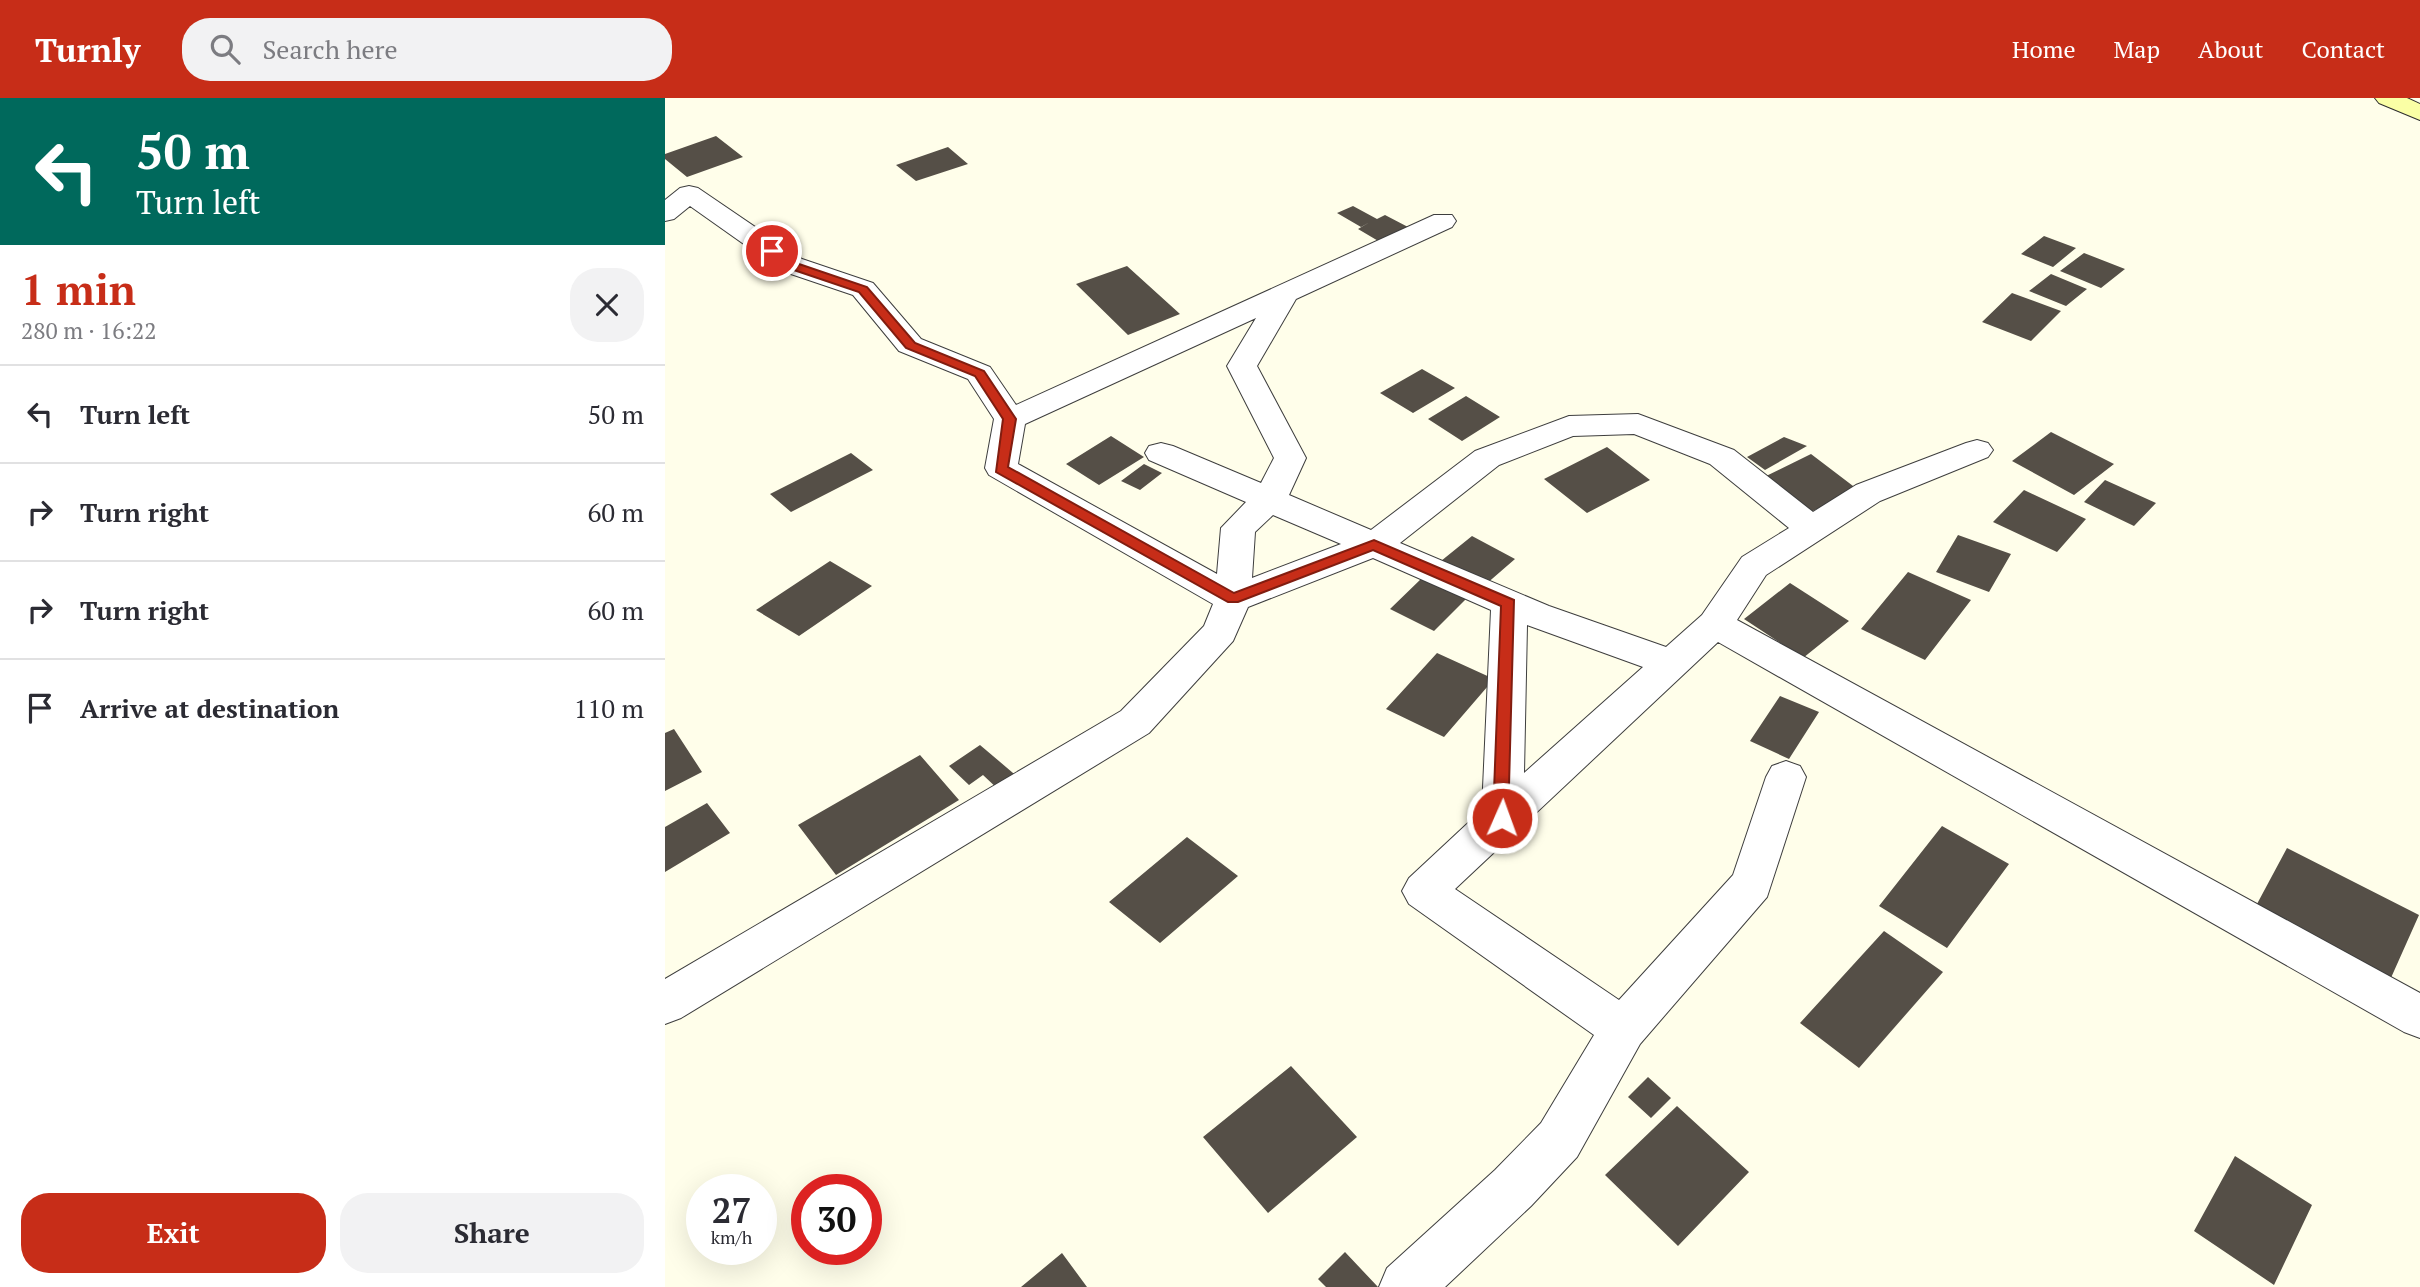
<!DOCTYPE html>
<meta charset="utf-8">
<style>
body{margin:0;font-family:"PT Serif",serif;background:#f2f2f3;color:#2b2b33;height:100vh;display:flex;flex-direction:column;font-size:26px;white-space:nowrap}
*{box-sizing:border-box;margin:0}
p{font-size:23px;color:#7c7c81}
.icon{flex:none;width:38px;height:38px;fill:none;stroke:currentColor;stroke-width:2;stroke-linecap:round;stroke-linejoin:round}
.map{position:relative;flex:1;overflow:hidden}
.drawer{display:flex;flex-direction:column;background:#fff;width:665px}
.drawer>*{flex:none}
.top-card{background:#00695c;color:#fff;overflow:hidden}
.speed{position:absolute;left:21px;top:1076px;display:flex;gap:14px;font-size:35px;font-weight:700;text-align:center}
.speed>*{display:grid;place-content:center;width:91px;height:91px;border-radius:50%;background:#fff;box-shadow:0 7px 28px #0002;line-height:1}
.speed small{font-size:18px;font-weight:400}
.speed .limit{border:10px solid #d22;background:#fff;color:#111}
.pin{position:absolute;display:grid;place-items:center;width:60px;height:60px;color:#fff;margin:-30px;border:4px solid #fff;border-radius:50%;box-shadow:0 2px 7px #0007}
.me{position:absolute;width:77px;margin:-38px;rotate:2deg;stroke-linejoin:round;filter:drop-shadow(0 0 5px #0008)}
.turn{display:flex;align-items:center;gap:24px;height:147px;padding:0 21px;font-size:32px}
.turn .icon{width:91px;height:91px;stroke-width:2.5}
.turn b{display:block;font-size:49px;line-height:60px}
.round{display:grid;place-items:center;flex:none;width:74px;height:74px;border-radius:28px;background:#f2f2f3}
.headline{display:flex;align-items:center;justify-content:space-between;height:119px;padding:0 21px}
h1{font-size:42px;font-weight:700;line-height:52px;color:#c72d18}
.button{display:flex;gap:14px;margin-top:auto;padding:14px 21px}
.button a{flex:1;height:80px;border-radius:28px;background:#c72d18;color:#fff;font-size:28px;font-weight:700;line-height:80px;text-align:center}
.button a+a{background:#f2f2f3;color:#2b2b33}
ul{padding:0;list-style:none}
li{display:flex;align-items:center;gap:21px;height:98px;padding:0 21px;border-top:2px solid #e1e1e2}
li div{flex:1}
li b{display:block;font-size:26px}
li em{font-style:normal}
header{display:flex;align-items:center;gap:42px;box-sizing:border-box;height:98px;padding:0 35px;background:#c72d18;color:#fff}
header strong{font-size:33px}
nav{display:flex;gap:38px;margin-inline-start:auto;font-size:24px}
.search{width:490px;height:63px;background:#f2f2f3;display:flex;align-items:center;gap:18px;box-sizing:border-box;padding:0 24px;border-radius:28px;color:#7c7c81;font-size:26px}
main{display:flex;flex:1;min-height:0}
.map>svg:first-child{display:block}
.building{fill:#554f47}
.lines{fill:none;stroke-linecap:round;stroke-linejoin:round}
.street-casing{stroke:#3e3e3e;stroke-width:2}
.secondary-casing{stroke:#2d2d2d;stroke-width:2}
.street{fill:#fff;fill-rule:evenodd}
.secondary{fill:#faffa5;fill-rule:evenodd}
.route{fill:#c72d18;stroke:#811d10;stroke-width:2}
</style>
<header>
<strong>Turnly</strong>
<div class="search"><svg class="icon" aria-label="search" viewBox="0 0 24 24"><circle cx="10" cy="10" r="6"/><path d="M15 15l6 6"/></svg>Search here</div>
<nav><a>Home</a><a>Map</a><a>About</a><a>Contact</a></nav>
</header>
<main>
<section class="drawer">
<div class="top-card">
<div class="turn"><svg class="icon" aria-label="left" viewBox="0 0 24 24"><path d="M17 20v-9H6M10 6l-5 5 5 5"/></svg><div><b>50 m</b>Turn left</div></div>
</div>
<div class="headline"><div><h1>1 min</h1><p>280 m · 16:22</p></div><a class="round"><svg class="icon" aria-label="close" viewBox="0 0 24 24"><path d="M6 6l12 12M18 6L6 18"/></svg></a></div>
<ul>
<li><svg class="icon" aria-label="left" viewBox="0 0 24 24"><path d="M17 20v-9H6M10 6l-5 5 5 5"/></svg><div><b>Turn left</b></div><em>50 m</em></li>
<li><svg class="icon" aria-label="right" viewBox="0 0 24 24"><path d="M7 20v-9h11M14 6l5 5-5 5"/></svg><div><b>Turn right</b></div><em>60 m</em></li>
<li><svg class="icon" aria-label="right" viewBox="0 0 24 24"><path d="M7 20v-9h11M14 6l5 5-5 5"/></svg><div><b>Turn right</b></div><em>60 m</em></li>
<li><svg class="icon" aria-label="arrive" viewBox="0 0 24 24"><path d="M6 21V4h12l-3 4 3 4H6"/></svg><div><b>Arrive at destination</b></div><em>110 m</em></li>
</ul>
<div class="button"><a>Exit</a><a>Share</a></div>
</section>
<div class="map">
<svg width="1755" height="1189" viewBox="0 0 1755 1189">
<rect width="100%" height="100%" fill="#fffeea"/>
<path class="building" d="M51,38L78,59L22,79L0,61V56Z
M283,49L303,66L251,83L231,67Z
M688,108L712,121L720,117L743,129L715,144L693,131L705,124L696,129L672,115Z
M1379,138L1411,150L1388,169L1356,156Z
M1419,155L1460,171L1436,190L1395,173Z
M462,168L515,216L463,237L411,186Z
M1386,176L1422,191L1401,208L1364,193Z
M1347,195L1396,213L1366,243L1317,224Z
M757,271L790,290L748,315L715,295Z
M801,298L835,319L797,343L763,321Z
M1386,334L1449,366L1409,397L1347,363Z
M446,338L479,359L434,387L401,366Z
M1119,339L1142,348L1100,372L1082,359Z
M942,349L985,382L922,415L879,381Z
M186,355L208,372L126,414L105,396Z
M1146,356L1192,391L1140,417L1095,381Z
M479,366L497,375L475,392L456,383Z
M1440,382L1491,405L1469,428L1419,404Z
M1359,392L1421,421L1392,454L1328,424Z
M1293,437L1346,456L1324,494L1271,474Z
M807,438L850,461L820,487L776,463Z
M165,463L207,488L134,538L91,512Z
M1243,474L1306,502L1260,562L1196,531Z
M757,480L801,501L769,533L725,511Z
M1125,485L1184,523L1138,560L1079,521Z
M772,555L829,581L779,639L721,611Z
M1115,598L1154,614L1124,661L1085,643Z
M9,631L37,674L0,693V635Z
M315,647L354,680L335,693L318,677L304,687L284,668Z
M255,657L294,702L171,777L133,727Z
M42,705L65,735L0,774V729Z
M1277,728L1344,766L1282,850L1214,808Z
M522,739L573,778L495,845L444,804Z
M1622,750L1754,817L1721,891L1585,819Z
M1219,833L1278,874L1194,970L1135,925Z
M626,968L692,1039L603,1115L538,1039Z
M983,979L1006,1000L986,1020L963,999Z
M1012,1008L1084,1074L1013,1148L940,1077Z
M1570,1058L1647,1107L1609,1187L1529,1133Z
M680,1154L713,1189H661L653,1181Z
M397,1155L422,1189H356Z"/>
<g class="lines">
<g class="street-casing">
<path id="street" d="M24,88L33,90L137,161L208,185L256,241L325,269L351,307L769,117H787L791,123L787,129L631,201L592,268L641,360L624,397L706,432L810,353L904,318L973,316L1069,352L1148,414L1191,387L1301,345L1312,342L1323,345L1328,352L1323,359L1215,403L1101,477L1072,522L1755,895V940L1739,934L1053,544L790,791L954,902L1068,777L1101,679L1107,668L1121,663L1135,668L1141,679L1102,799L975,946L912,1059L866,1108L780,1189H714L722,1170L830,1072L876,1025L929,937L744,806L737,793L744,780L817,712L826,512L708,460L583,509L568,543L484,635L16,920L0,926V881L456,613L539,528L548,506L324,377L320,370L329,321L303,281L234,253L188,197L117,173L25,108L9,121L0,123V102L15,90ZM591,220L562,268L609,360L596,385L508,348L496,345L484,348L480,355L484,362L581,404L556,430L552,476L353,366L360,326ZM969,336L1045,366L1124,430L1077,459L1037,517L1001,549L884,508L735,445L834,367L908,338ZM608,417L676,446L587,480L590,434ZM862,527L978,569L859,675Z"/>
</g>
<g class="secondary-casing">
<path id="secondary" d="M1710,0H1742L1755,6V22L1714,5Z"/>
</g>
<use href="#street" class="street"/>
<use href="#secondary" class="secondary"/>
</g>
<path class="route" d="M103,150H111L131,165L202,189L250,245L319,273L351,321L343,369L569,495L709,442L849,502L843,725H831L828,720L836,508L708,452L573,504H563L331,374L338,321L310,278L241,250L194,194L123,170L103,155Z"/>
</svg>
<div class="speed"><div>27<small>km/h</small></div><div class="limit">30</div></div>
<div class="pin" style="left:107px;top:153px;background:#d93025"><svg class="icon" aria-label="arrive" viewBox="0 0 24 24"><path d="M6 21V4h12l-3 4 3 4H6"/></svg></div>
<svg class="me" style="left:837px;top:720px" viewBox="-20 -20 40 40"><circle r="17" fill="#c72d18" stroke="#fff" stroke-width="3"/><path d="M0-11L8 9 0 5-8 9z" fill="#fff"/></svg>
</div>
</main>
